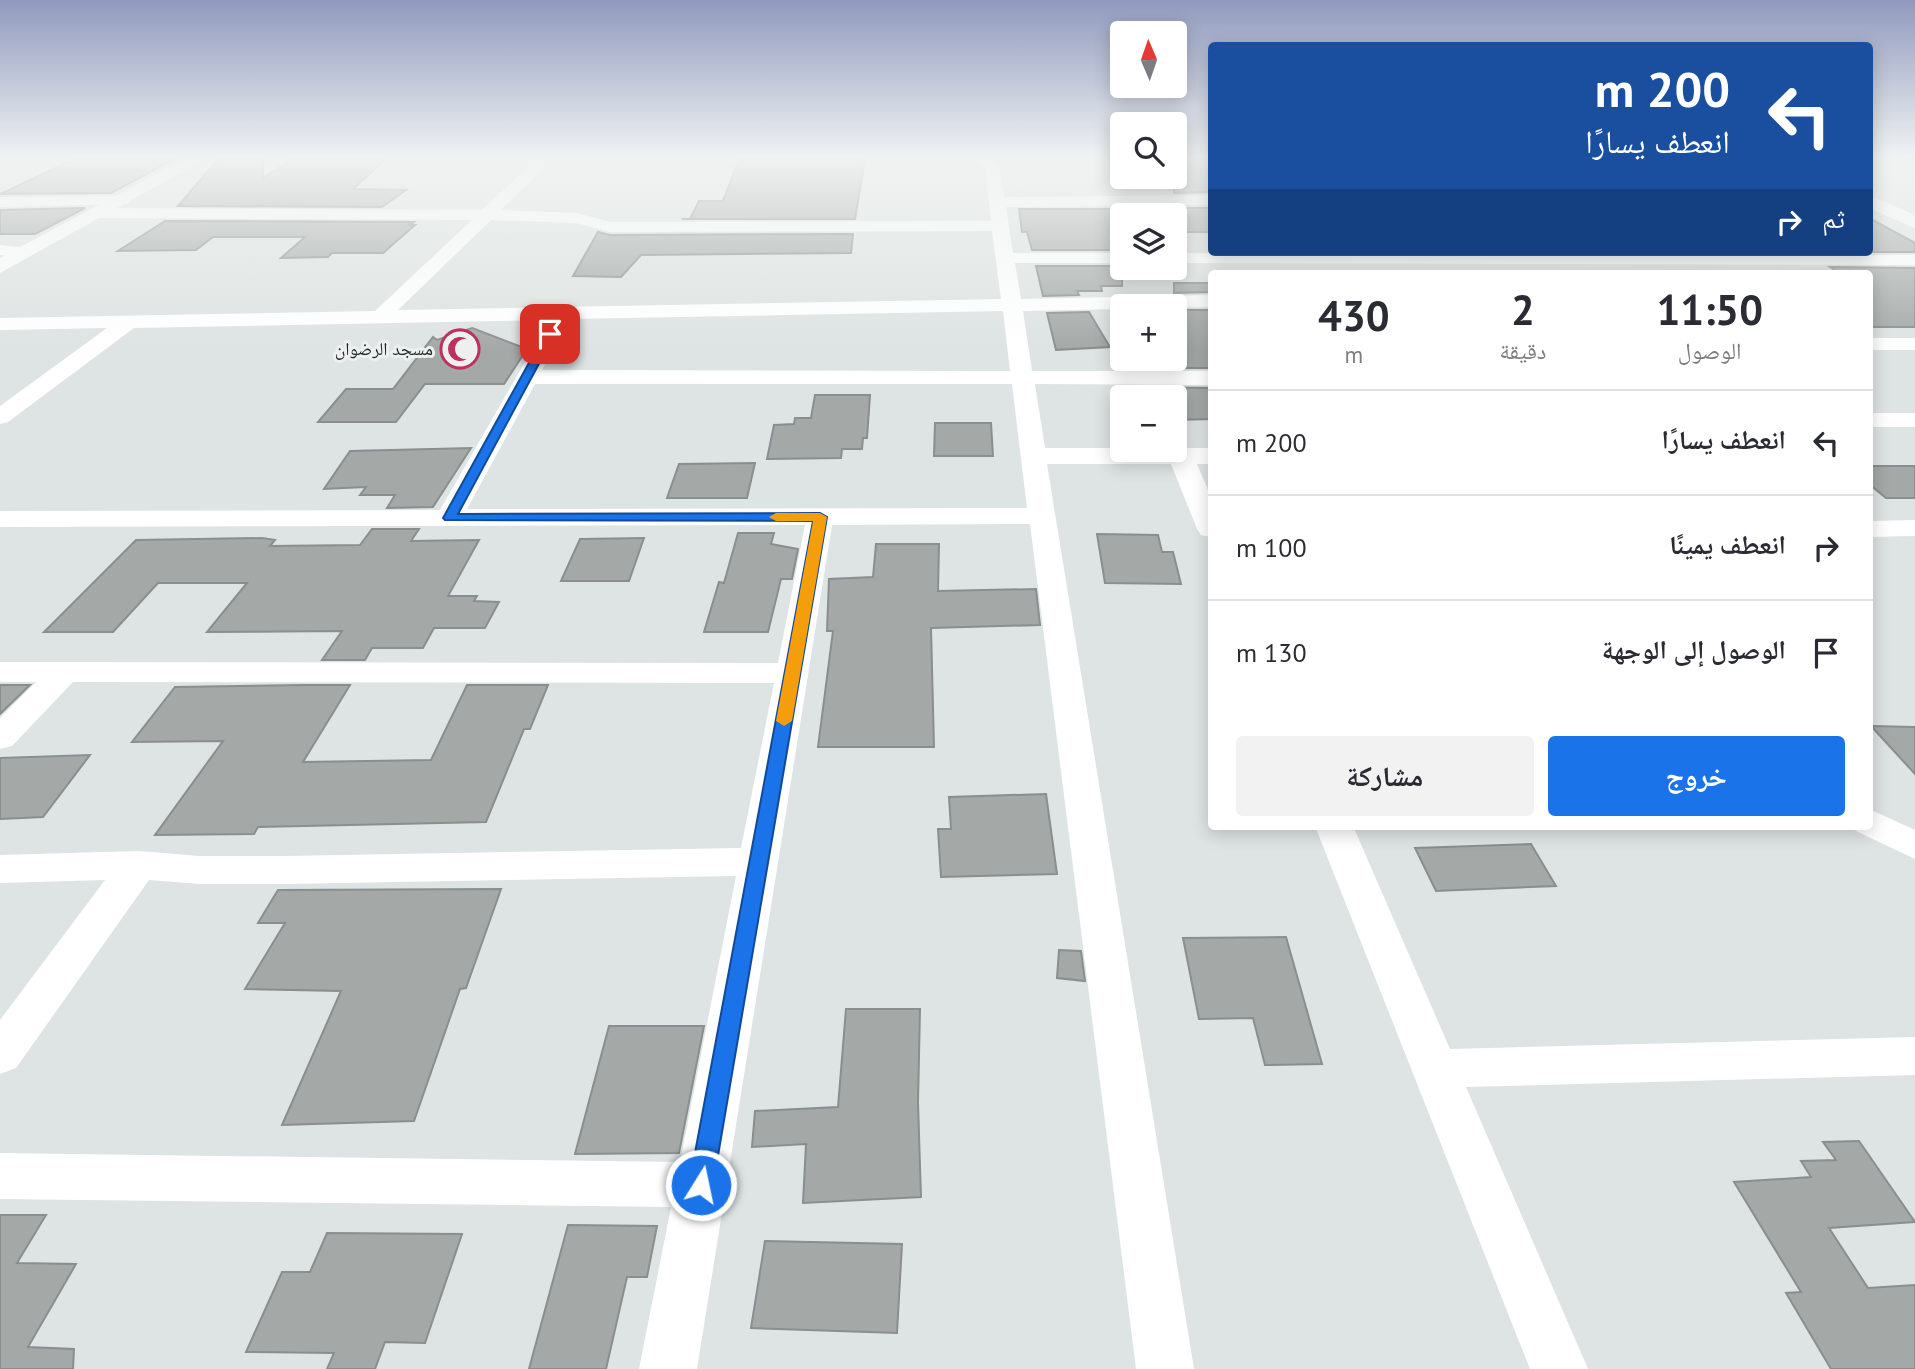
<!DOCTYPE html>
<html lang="ar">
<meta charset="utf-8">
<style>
body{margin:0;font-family:"PT Sans","Noto Naskh Arabic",sans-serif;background:#f2f2f3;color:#2b2b33;direction:rtl;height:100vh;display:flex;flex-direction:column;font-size:26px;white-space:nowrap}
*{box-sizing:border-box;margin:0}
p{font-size:23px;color:#7c7c81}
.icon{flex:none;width:38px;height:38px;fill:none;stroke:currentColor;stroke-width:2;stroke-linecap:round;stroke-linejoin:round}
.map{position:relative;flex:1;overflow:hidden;direction:ltr}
.details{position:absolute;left:1208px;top:270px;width:665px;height:560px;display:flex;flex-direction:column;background:#fff;border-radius:7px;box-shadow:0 4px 18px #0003;direction:rtl}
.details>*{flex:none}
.banner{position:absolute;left:1208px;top:42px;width:665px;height:214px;border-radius:7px;box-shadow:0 4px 18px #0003;direction:rtl;background:#1a4fa0;color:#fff;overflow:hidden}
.needle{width:46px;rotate:358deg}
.tools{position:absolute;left:1110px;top:21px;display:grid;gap:14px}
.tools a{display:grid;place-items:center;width:77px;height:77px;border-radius:7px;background:#fff;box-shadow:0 4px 18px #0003;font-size:35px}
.pin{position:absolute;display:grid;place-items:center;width:60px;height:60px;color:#fff;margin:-30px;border-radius:14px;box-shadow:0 4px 10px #0006}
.me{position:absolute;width:77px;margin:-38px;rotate:10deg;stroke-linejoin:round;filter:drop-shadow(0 0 5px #0008)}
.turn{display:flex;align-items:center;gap:24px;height:147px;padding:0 28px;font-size:32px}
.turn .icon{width:91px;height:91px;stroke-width:2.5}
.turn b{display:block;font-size:49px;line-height:60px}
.then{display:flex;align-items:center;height:66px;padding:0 28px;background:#0003;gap:14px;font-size:26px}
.eta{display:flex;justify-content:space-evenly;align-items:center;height:119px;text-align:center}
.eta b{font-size:42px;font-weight:700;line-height:49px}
.button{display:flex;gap:14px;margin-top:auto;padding:14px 28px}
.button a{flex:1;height:80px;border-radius:7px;background:#1a73e8;color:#fff;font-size:28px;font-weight:700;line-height:80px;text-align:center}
.button a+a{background:#f2f2f3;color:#2b2b33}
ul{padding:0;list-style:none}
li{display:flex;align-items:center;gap:21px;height:105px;padding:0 28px;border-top:2px solid #e1e1e2}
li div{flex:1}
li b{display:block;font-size:26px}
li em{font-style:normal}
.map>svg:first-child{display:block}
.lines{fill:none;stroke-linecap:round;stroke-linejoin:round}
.stream{stroke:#ae7480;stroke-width:4.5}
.building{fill:#a4a9a8;stroke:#898e8e;stroke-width:2}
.minor{fill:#fff;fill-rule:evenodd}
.tertiary{fill:#fff;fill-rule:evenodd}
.route{fill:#1a73e8;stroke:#114b97;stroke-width:2}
.slow{fill:#f59e0b}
.labels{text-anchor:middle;stroke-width:6;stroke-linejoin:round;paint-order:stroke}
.far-poi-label{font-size:18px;fill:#272929;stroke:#ecf1f0;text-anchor:end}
</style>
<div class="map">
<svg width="1915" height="1369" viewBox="0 0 1915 1369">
<rect width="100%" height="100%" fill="#dee4e3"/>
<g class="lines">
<path class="stream" d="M1908,157L1915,158"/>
</g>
<path class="building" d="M79,157H178L111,193L0,194Z
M220,157H263V178L296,157H388L353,189L406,190L382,207L178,206Z
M1174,157H1211V192L1174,193Z
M865,159L855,219H682H690L699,201H723L739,160Z
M85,208L35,234H0V210Z
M1174,208H1211V232H1174Z
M1019,209H1113L1122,226V250H1032L1027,232H1022Z
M1869,218L1915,243V252H1869Z
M165,221L414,222L410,225H415L383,253H332L328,257L281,258L305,237H213L196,250L118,251Z
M598,232L610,235L853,234L851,253L641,255L621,277L573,276Z
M1036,266H1122V286H1101L1102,291H1077L1079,295L1043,296Z
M1830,267L1915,268V327H1869V273H1839Z
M1174,283H1211V292L1174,293Z
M1174,310H1211V368H1136L1133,359H1186L1174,336Z
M1089,312L1110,347L1056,350L1047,313Z
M472,328L527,349L504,384H425L396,422H318L346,389H393L433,337L437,340Z
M1143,387L1211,388V419L1174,420V397H1146Z
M815,395H870L867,438H863L862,449H842L841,458L767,459L774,425L794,424L795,418H811Z
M935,423H991L993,456H934Z
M471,448L433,507L387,508L395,495H360L366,487L324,489L350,451Z
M755,463L747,498H667L679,464Z
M1869,466H1915V498H1886L1869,484Z
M372,529H419L411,541L479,540L448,596H477L474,601L499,602L485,628H434L423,648H372L365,660H322L342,631L207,632L247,583H158L113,632H44L136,540L262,538L275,540L270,546L360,545Z
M738,533H774L771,544L798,549L792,579H781L768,632H704L719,582L724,583Z
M1097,534L1158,535L1162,552H1173L1181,584L1105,583Z
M644,538L629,581H561L580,539Z
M876,544H939L938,591L1036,589L1040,625L931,628L934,747H818L833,631H827L829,579L873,577Z
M0,685H30L0,714Z
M305,685H350L303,762L431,760L467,685H548L530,729H524L486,822L258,827L254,834L155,835L223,741L132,742L175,687Z
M1871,726L1915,727V774Z
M90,755L43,817L0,819V758Z
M1046,794L1057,874L941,877L938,829H951L949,797Z
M1531,844L1556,886L1436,891L1415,848Z
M501,889L466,988L460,989L414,1121L282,1125L341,991L245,989L285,923H258L278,890Z
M1286,937L1322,1064L1265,1065L1253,1018L1199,1019L1183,938Z
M1059,950L1081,951L1085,981L1057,978Z
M846,1009H920L918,1103L921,1197L803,1203L806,1144L752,1147L755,1111L838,1107Z
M609,1026H704L679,1153L575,1154Z
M1859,1141L1915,1222L1829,1228L1868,1288L1915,1285V1369H1831L1786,1293L1801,1292L1734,1182L1811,1177L1801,1161L1836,1160L1823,1142Z
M0,1215H46L17,1263L76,1264L28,1347L74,1349L73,1369H0Z
M568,1225L657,1226L647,1277H627L606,1369H529Z
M327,1233L462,1234L425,1343L385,1342L375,1369H327L334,1353L246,1352L282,1272H310Z
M765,1241L902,1244L897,1333L751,1328Z"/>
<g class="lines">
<path class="minor" d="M527,157H541L544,168L501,210L577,213L610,222L991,221L985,169L976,157H991L1000,168L1004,197L1211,195V205L1006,207L1013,253H1122V263H1015L1021,299L1211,295V307L1023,311L1032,371H1211V385L1035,384L1045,448H1211V464H1197L1211,497V537L1201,535L1197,529L1171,464H1047L1194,1369H1136L1030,524L832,525L697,1369H639L671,1207L0,1199V1153L680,1162L736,876L285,884H200L149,880L16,1068L0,1074V1020L105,880L0,883V855L138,851L200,856H285L741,848L774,683L73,682L12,746L0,749V718L36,682H0V662L778,663L805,525L0,527V511L440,510L549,320L134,328L8,422L0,424V406L107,328L0,330V318L375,311L472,220L98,218L90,213L98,208L482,210L528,167ZM491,220L576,223L610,232L992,231L1001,299L398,310ZM1003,311L1010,371L542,370L570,319ZM535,384H1012L1027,508L467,509Z
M122,196L130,201L128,204L0,207V197Z
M0,245L26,248L35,253L26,258L0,255Z
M1174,253L1915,255V265L1174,263Z
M1869,338H1915V350H1869Z
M1869,413H1915V427H1869Z
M1915,520V536L1869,537V521Z
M1869,809L1915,830V859L1856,831L1852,826H1869Z
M1315,826H1353L1450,1049L1915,1037V1075L1466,1087L1588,1369H1530Z"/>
<path class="tertiary" d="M188,157H209L0,273V258Z
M1869,195L1915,215V228L1869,208Z"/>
</g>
<linearGradient id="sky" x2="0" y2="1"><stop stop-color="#919abe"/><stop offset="0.45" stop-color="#f0f3f2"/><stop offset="1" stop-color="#f0f3f2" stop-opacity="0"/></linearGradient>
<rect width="1915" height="349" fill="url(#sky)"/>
<path class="route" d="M550,331L555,334L458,514L820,513L827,517L713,1185L709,1193L701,1196L692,1193L689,1185L813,521L445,520L443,518L545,334Z"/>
<path class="slow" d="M820,513L827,517L792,721L784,726L776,721L813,521H776L769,517L776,513Z"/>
<defs>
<g id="mosque-ring" transform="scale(2.0125)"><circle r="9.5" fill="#ecf1f0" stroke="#be3060" stroke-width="1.5"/><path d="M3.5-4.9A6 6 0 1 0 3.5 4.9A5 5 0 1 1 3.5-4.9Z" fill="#be3060"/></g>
</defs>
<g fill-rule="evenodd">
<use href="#mosque-ring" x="460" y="349"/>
</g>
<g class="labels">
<g class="far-poi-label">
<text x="433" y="355">مسجد الرضوان</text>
</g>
</g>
</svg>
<div class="tools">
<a><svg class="needle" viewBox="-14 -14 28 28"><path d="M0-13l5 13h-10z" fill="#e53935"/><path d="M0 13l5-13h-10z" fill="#7c7c81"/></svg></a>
<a><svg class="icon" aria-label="search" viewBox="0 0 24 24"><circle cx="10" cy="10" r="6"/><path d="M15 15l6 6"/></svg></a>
<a><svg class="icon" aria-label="layers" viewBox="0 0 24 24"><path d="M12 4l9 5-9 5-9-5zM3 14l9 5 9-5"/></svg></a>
<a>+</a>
<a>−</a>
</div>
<div class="pin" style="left:550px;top:334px;background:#d93025"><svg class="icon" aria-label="arrive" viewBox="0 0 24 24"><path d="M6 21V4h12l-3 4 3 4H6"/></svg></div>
<svg class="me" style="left:701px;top:1185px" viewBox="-20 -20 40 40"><circle r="17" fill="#1a73e8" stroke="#fff" stroke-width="3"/><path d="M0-11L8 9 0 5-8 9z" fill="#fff"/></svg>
<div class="banner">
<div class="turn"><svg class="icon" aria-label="left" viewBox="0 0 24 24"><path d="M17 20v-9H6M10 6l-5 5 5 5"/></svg><div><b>200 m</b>انعطف يسارًا</div></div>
<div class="then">ثم<svg class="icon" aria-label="right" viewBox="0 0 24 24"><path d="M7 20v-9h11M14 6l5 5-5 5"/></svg></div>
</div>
<section class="details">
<div class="eta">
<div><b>11:50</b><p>الوصول</p></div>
<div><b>2</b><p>دقيقة</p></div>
<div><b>430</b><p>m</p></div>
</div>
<ul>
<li><svg class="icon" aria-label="left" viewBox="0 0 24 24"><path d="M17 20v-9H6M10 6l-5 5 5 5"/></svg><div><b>انعطف يسارًا</b></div><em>200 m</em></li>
<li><svg class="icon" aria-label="right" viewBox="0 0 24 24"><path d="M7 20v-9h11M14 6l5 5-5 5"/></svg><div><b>انعطف يمينًا</b></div><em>100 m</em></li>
<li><svg class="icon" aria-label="arrive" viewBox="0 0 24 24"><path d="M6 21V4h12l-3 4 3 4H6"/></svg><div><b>الوصول إلى الوجهة</b></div><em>130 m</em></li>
</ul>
<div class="button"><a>خروج</a><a>مشاركة</a></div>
</section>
</div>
